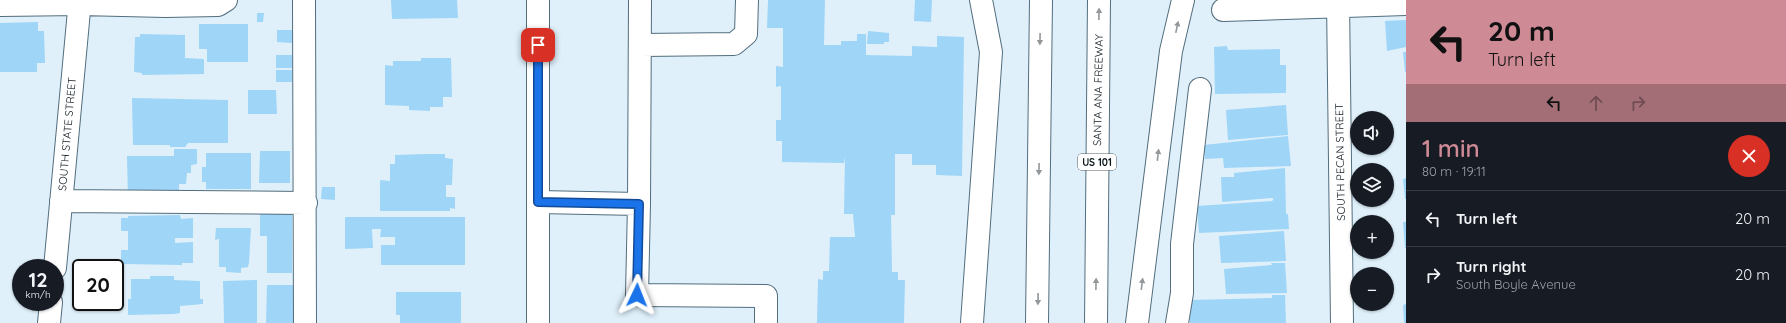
<!DOCTYPE html>
<meta charset="utf-8">
<style>
body{margin:0;font-family:Quicksand,sans-serif;background:#20242c;color:#f1f3f6;height:100vh;display:flex;flex-direction:column;font-size:15px;white-space:nowrap}
*{box-sizing:border-box;margin:0}
p{font-size:13px;color:#9ea1a6}
.icon{flex:none;width:22px;height:22px;fill:none;stroke:currentColor;stroke-width:2;stroke-linecap:round;stroke-linejoin:round}
.map{position:relative;flex:1;overflow:hidden}
.side{display:flex;flex-direction:column;background:#171b24;width:380px}
.side>*{flex:none}
.hud{background:#ce8a95;color:#111;overflow:hidden}
.fabs{position:absolute;left:1350px;top:111px;display:grid;gap:8px}
.fabs a{display:grid;place-items:center;width:44px;height:44px;border-radius:50%;background:#171b24;box-shadow:0 1px 3px #0004;font-size:20px}
.speed{position:absolute;left:12px;top:259px;display:flex;gap:8px;font-size:20px;font-weight:700;text-align:center}
.speed>*{display:grid;place-content:center;width:52px;height:52px;border-radius:50%;background:#171b24;box-shadow:0 1px 3px #0004;line-height:1}
.speed small{font-size:10px;font-weight:400}
.speed .limit{border:2px solid #111;border-radius:6px;background:#fff;color:#111}
.pin{position:absolute;display:grid;place-items:center;width:34px;height:34px;color:#fff;margin:-17px;border-radius:8px;box-shadow:0 2px 6px #0006}
.me{position:absolute;width:44px;margin:-22px;rotate:2deg;stroke-linejoin:round;filter:drop-shadow(0 0 3px #0008)}
.turn{display:flex;align-items:center;gap:14px;height:84px;padding:0 16px;font-size:18px}
.turn .icon{width:52px;height:52px;stroke-width:2.5}
.turn b{display:block;font-size:28px;line-height:34px}
.lanes{display:flex;align-items:center;height:38px;padding:0 16px;background:#0003;justify-content:center;gap:20px;direction:ltr}
.lanes .off{opacity:.35}
.round{display:grid;place-items:center;flex:none;width:42px;height:42px;border-radius:21px;background:#20242c}
.headline{display:flex;align-items:center;justify-content:space-between;height:68px;padding:0 16px}
h1{font-size:24px;font-weight:600;line-height:30px;color:#ce8a95}
ul{padding:0;list-style:none}
li{display:flex;align-items:center;gap:12px;height:56px;padding:0 16px;border-top:1px solid #363941}
li div{flex:1}
li b{display:block;font-size:15px}
li em{font-style:normal}
main{display:flex;flex:1;min-height:0}
.map>svg:first-child{display:block}
.building{fill:#9fd5f6}
.lines{fill:none;stroke-linecap:round;stroke-linejoin:round}
.minor-casing{stroke:#526d7d;stroke-width:24}
.major-casing{stroke:#526d7d;stroke-width:24}
.highway-casing{stroke:#526d7d;stroke-width:24}
.minor{stroke:#fff;stroke-width:22}
.major{stroke:#fff;stroke-width:22}
.highway{stroke:#fff;stroke-width:22}
.oneway{fill:#929799}
.route-casing{stroke:#114b97;stroke-width:10}
.route{stroke:#1a73e8;stroke-width:7}
.labels{text-anchor:middle;stroke-width:3.5;stroke-linejoin:round;paint-order:stroke}
.shield{fill:#fff;stroke:#555d61;stroke-width:1}
.shield-label{font-size:10px;font-weight:bold;fill:#0c171d}
.street-label{font-size:11px;fill:#0c171d;stroke:#fff}
</style>
<main>
<div class="map">
<svg width="1406" height="323" viewBox="0 0 1406 323">
<rect width="100%" height="100%" fill="#dff0fb"/>
<path class="building" d="M391,0H457L458,18L392,19Z
M768,0H825L824,45H841V41H857V34H866V55L912,56V46L937,47V36L964,37L962,176L936,175V165H912V154H895V215H891L892,272H898V280H905L904,323H817L818,279L823,280V271H829L830,237H855L853,214H844L845,156L844,163L782,162V141H776V120H781V86L776,87V66L783,67V28H767Z
M915,0H932L931,22L914,21Z
M257,13H264L263,22H257Z
M1406,20V47L1387,51L1385,21Z
M38,22V31H44L45,63H37V72H0V23Z
M199,24H248V62H207V49H199Z
M277,30H292V43L277,42Z
M868,31L889,33V42H884V44H867Z
M140,34L185,35V58L204,59V74L142,75V73L134,72L135,37H140Z
M1227,46L1228,50L1280,49V65H1286V93L1215,94L1214,47Z
M1403,52H1406V72H1405Z
M276,55H292V68H276Z
M421,58H451L452,97H443V107H430V111L409,110V106L385,105V65L393,66V61H421Z
M276,70H292V82H276Z
M248,90H276L277,114H248Z
M132,98L228,100V143H188L185,147H170V145H133Z
M1286,105L1288,135L1228,140L1226,110Z
M1288,136L1291,166L1224,168L1223,158L1205,159L1204,145Z
M174,149H197V164L191,165V173H187L186,184H179V199H128L127,156H174Z
M260,151H290V183H259Z
M206,153H251V189H206V182H202V167H206Z
M427,154H445V158L453,159L452,185H446V197H455V209L450,208V211H380V180L390,181V164H395V155Z
M1285,168L1286,214H1288L1289,229L1199,233L1197,206L1272,201L1273,200V198L1222,202L1221,177H1234V173Z
M1406,178V199H1405L1403,179Z
M322,187H335V200L321,199Z
M260,212H292V273H267V236H260Z
M180,215L181,219L193,218V238H175V243L193,242V263H182V265L121,264V250H128V231H121V218H128V216Z
M345,217H465V265H381V245H395V237H380L381,229H372L373,248L345,249Z
M1403,222H1406V248H1405Z
M216,228H251L249,263L248,267L241,268V273L226,272V267H219V239L215,240Z
M1284,231L1286,261L1221,263L1219,236Z
M1271,263H1285L1287,293L1226,294L1224,269L1272,265Z
M150,276H174V280L200,281V299H203V304L180,306V313L174,314L128,315V299H131V279H150Z
M257,280V323H224L223,281Z
M267,285H293V323H266Z
M396,292H461V323H400V315H396Z
M1272,295H1285L1286,323H1190L1189,300L1272,298Z
M1406,304V323H1404L1403,305Z"/>
<g class="lines">
<g class="minor-casing">
<path id="minor" d="M304,0L305,323
M1338,0L1342,323
M0,5L80,4L165,6L218,5L226,0
M1223,10L1406,4
M641,45L734,44L746,34L747,0
M61,201L306,203
M538,202L639,204L637,295L766,296V323
M639,204L640,0
M55,268L80,0
M49,323L51,302
M972,323L991,52L981,0
M1177,323L1182,293V244L1200,89"/>
</g>
<g class="major-casing">
<path id="major" d="M538,0V323"/>
</g>
<g class="highway-casing">
<path id="highway" d="M1037,323L1041,0
M1096,323L1099,0
M1137,323L1171,51L1183,0"/>
</g>
<use href="#minor" class="minor"/>
<use href="#major" class="major"/>
<use href="#highway" class="highway"/>
</g>
<defs><path id="oneway-solid" d="M-6-.8H1V-3.2L6.5 0L1 3.2V.8H-6Z"/></defs>
<g class="oneway">
<use href="#oneway-solid" transform="translate(1099 14) rotate(-89)"/>
<use href="#oneway-solid" transform="translate(1177 27) rotate(-78)"/>
<use href="#oneway-solid" transform="translate(1040 39) rotate(91)"/>
<use href="#oneway-solid" transform="translate(1158 155) rotate(-83)"/>
<use href="#oneway-solid" transform="translate(1039 169) rotate(91)"/>
<use href="#oneway-solid" transform="translate(1096 284) rotate(-89)"/>
<use href="#oneway-solid" transform="translate(1142 284) rotate(-83)"/>
<use href="#oneway-solid" transform="translate(1038 299) rotate(91)"/>
</g>
<g class="lines">
<g class="route-casing">
<path id="route" d="M538,45V202L639,204L637,295"/>
</g>
<use href="#route" class="route"/>
</g>
<g class="labels">
<rect class="shield" x="1078" y="154" width="38" height="16" rx="3"/>
<g class="shield-label">
<text x="1097" y="166">US 101</text>
</g>
<g class="street-label">
<text transform="translate(1098 90) rotate(-89)" y="4">SANTA ANA FREEWAY</text>
<text transform="translate(67 134) rotate(-85)" y="4">SOUTH STATE STREET</text>
<text transform="translate(1340 162) rotate(-91)" y="4">SOUTH PECAN STREET</text>
</g>
</g>
</svg>
<div class="fabs">
<a><svg class="icon" aria-label="sound" viewBox="0 0 24 24"><path d="M4 9h4l5-4v14l-5-4H4zM17 9q2 3 0 6"/></svg></a>
<a><svg class="icon" aria-label="layers" viewBox="0 0 24 24"><path d="M12 4l9 5-9 5-9-5zM3 14l9 5 9-5"/></svg></a>
<a>+</a>
<a>−</a>
</div>
<div class="speed"><div>12<small>km/h</small></div><div class="limit">20</div></div>
<div class="pin" style="left:538px;top:45px;background:#d93025"><svg class="icon" aria-label="arrive" viewBox="0 0 24 24"><path d="M6 21V4h12l-3 4 3 4H6"/></svg></div>
<svg class="me" style="left:637px;top:295px" viewBox="-20 -20 40 40"><path d="M0-17L14 15 0 8-14 15z" fill="#1a73e8" stroke="#fff" stroke-width="4"/></svg>
</div>
<section class="side">
<div class="hud">
<div class="turn"><svg class="icon" aria-label="left" viewBox="0 0 24 24"><path d="M17 20v-9H6M10 6l-5 5 5 5"/></svg><div><b>20 m</b>Turn left</div></div>
<div class="lanes"><svg class="icon" aria-label="left" viewBox="0 0 24 24"><path d="M17 20v-9H6M10 6l-5 5 5 5"/></svg><svg class="icon off" aria-label="ahead" viewBox="0 0 24 24"><path d="M12 20V5M6 11l6-6 6 6"/></svg><svg class="icon off" aria-label="right" viewBox="0 0 24 24"><path d="M7 20v-9h11M14 6l5 5-5 5"/></svg></div>
</div>
<div class="headline"><div><h1>1 min</h1><p>80 m · 19:11</p></div><a class="round" style="background:#d93025;color:#fff"><svg class="icon" aria-label="close" viewBox="0 0 24 24"><path d="M6 6l12 12M18 6L6 18"/></svg></a></div>
<ul>
<li><svg class="icon" aria-label="left" viewBox="0 0 24 24"><path d="M17 20v-9H6M10 6l-5 5 5 5"/></svg><div><b>Turn left</b></div><em>20 m</em></li>
<li><svg class="icon" aria-label="right" viewBox="0 0 24 24"><path d="M7 20v-9h11M14 6l5 5-5 5"/></svg><div><b>Turn right</b><p>South Boyle Avenue</p></div><em>20 m</em></li>
</ul>
</section>
</main>
